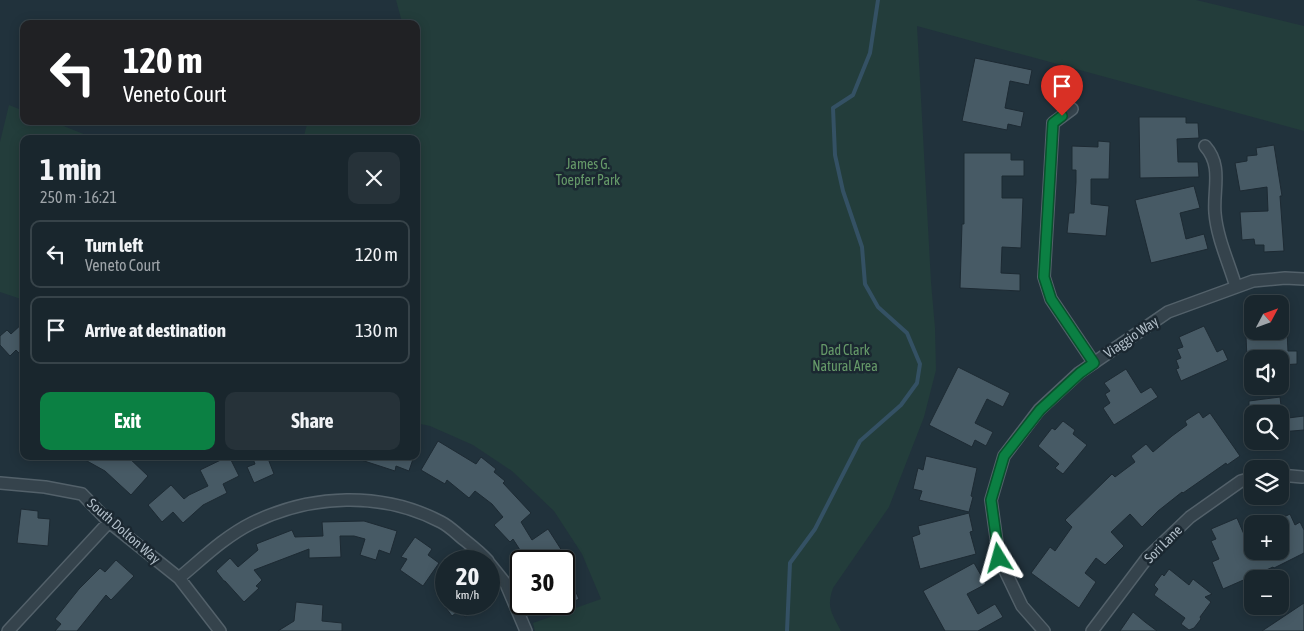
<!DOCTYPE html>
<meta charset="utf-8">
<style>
body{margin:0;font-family:"Asap Condensed",sans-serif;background:#263239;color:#f1f3f6;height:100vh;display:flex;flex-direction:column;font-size:19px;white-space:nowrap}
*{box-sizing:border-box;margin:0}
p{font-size:16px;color:#9fa5aa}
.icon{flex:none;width:28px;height:28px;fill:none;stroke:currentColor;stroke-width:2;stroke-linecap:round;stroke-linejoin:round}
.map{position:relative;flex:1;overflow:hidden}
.sheet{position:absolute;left:20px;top:135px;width:400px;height:325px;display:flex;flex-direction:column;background:#19262d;border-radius:10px;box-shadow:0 2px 12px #0003,0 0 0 1px #374349}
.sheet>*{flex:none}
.hud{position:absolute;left:20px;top:20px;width:400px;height:105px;border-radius:10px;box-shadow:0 2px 12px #0003,0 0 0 1px #374349;background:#202124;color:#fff;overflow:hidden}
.needle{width:32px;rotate:49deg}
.controls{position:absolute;left:1244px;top:295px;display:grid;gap:10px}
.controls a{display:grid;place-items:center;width:45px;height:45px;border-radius:10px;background:#19262d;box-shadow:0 2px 12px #0003,0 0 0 1px #374349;font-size:25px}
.speed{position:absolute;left:435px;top:550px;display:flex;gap:10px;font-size:25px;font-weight:700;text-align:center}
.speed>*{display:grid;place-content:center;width:65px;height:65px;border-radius:50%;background:#19262d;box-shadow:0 2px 12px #0003,0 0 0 1px #374349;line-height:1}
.speed small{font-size:12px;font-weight:400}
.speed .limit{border:2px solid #111;border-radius:8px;background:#fff;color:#111}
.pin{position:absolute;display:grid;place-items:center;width:42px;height:42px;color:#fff;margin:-51px -21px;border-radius:50% 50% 50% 0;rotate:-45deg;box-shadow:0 0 5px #0007}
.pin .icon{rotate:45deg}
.me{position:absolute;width:55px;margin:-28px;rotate:352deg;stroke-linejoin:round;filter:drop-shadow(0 0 4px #0008)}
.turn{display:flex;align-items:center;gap:18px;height:105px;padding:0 20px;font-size:22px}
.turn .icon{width:65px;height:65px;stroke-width:2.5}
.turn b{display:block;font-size:35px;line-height:42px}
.round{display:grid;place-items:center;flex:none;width:52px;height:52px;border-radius:10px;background:#263239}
.overview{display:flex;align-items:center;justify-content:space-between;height:85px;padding:0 20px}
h1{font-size:30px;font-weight:700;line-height:38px}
.cta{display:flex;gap:10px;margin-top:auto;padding:10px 20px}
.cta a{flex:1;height:58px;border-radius:10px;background:#0b8043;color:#fff;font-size:20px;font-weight:700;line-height:58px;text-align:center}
.cta a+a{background:#263239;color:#f1f3f6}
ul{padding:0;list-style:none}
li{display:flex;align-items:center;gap:15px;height:68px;margin:0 10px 8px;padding:0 10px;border:2px solid #374349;border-radius:10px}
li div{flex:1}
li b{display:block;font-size:19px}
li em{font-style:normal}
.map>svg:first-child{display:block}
.green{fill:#233d3b}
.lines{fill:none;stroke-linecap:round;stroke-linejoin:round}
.stream{stroke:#345164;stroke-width:4}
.building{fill:#475a65;stroke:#1d2a33}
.street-casing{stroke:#53616a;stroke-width:14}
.street{stroke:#35434c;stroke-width:11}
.route-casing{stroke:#07532c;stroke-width:12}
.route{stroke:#0b8043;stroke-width:9}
.labels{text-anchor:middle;stroke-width:5;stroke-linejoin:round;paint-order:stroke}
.park-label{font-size:14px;fill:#669a69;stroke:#1b2831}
.street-label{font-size:14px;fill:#b1bec8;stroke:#1b2831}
</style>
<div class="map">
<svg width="1304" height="631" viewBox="0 0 1304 631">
<rect width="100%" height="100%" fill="#21323c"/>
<path class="green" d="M396,0H1196L1304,26V131L917,26L931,282L935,328L936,370L924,417L889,507L833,588C826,608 832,613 841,631H535L533,623L601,599L582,554L554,511L512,471L473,445L430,426L416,423V139H303L308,121H416V24H399L402,22Z
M9,105L24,111V121H51L96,139H24V300L0,292V142Z"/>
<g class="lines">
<path class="stream" d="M787,631L790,563L815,529L860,441L901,405L917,383L920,364L907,333L878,307L865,284L862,247L843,191L835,155L833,108L853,95L870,53L878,0"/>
</g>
<path class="building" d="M975,58L1032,70L1029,85L1010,81L1005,108L1024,112L1021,127L1008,124L1007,130L962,121Z
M1139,117H1186V123H1198L1199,138L1177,139L1178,162H1198L1199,177L1140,178Z
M1098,141L1110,142L1109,179H1091V204L1109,206L1106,236L1067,233L1069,213H1074L1076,182V170H1072V146L1098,147Z
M1274,145L1282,196H1280L1284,251L1264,252V245H1255L1254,239L1242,240L1240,212L1268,211L1267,187L1240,191L1235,163L1247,161V156L1257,155L1256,148Z
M964,153H1011V160H1024V176H1002V198H1023L1021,248L1002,247L1001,273L1020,274V291L960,288L962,224H964Z
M1194,186L1200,208L1180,213L1186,239L1204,234L1208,249L1151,263L1135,200Z
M24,322V358L16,350L10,356L0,345V336L7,330L11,334Z
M1204,326L1217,352L1223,349L1228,360L1181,381L1176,369L1179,368L1176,360L1181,358L1177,349L1183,347L1179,337Z
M1254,331H1287L1288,351H1297V364L1280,365V359H1247L1246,336H1255Z
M958,367L1010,393L1003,407L987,399L975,423L993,432L986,446L975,440L972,447L929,425Z
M1126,369L1141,393L1151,387L1158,397L1114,425L1103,408L1110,403L1105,394L1110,391L1104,383Z
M1280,397L1282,414H1249V401Z
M1199,412L1203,418L1210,413L1240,456L1227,465L1226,463L1183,493L1182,492L1158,511L1142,527L1130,514L1111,532L1124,546L1105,565L1096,558L1085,573L1096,582L1079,608L1031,573L1050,547L1055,551L1072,527L1065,520L1112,474L1115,477L1135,462L1131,456L1146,444L1153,452L1172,436L1187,425L1185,421Z
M1304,416V430L1280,432V419Z
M1063,421L1075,430L1073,434L1087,445L1063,474L1055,468L1059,464L1038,446L1052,428L1055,430Z
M438,441L476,464L481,457L496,469L494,472L505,481L503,483L531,513L521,522L532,540L548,529L564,554L559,556L562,561H527L513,539L510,542L494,525L503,517L492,504L475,491L469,498L447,480L445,484L421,470Z
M78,456H127L148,476L131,495L105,471Z
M229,456L239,476L223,484L227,493L203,505L183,523L173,512L162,522L148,505L171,485L184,499L189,495L208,486L200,470Z
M252,456H267L274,474L254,483L247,467L255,464Z
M355,456H414L409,471L396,466L395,471L355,458Z
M926,456L977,468L971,496L973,497L969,512L919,500L922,491L913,489L918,468L923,470Z
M21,509L38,511V518L50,519L48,546L17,543Z
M969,513L973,531L970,532L976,554L920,569L912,537L920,534L918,526Z
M1290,514L1295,525L1300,522L1304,530V553L1274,568L1273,567L1223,589L1212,562L1219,559L1211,541L1216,539L1211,529L1237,518L1255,560L1275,551H1280V519Z
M364,521L397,531L390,554L379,550L376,560L360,555L365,539L354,536H340L341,557L309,558V549L254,570L262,580L256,586L259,588L244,602L225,581H224L216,571L230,558L238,567L258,550L256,544L292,530L295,537L323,536L322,522Z
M415,537L432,549L428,555L439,563L423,586L400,570L407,559L401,557Z
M116,560L134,576L111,600L106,595L77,631H55L61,624L55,619L79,589L100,568L105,572Z
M974,563L986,584L967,594L978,614L995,604L1003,617L978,631H945L923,591Z
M564,566L579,599L564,606Z
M1169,569L1189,585L1193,579L1212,594L1205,597L1211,602L1200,617L1201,619L1194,628L1189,630L1181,624L1185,618L1154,595L1158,589L1154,585L1162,574L1164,576Z
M296,602L323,605L322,621L342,623V631H278L294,621Z
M1304,603V631H1262Z
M443,604H485L465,617L460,610L452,616Z
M1133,612L1145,622L1157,631H1120Z"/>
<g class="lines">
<g class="street-casing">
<path id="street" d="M1072,109L1053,123L1044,277L1051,299L1094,363
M1205,146C1223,166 1213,189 1215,213C1217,238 1229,263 1236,287
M1280,475L1302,477
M0,483L45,487L82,494L109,522L179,578L220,631
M489,563L506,584L526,631
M179,578C202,559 224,537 252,523C311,494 382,491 441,522C449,526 456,533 462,538C472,546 480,552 488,561
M8,631L109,522
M1044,631L1022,606L999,558L991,500L1004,456L1039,410L1079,373L1168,312L1253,281L1285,278L1304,279
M1092,631L1147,558L1190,517L1241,481L1252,478"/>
</g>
<use href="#street" class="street"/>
</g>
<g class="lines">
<g class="route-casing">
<path id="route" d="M999,558L991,500L1004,456L1040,410L1080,373L1094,363L1051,299L1044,277L1053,123L1062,116"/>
</g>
<use href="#route" class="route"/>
</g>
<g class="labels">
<g class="park-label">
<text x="588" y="169">James G.<tspan x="588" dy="16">Toepfer Park</tspan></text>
<text x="845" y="355">Dad Clark<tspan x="845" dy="16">Natural Area</tspan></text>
</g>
<g class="street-label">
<text transform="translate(1131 337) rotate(-34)" y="5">Viaggio Way</text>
<text transform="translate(124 531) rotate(41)" y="5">South Dolton Way</text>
<text transform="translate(1163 544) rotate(-45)" y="5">Sori Lane</text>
</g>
</g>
</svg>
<div class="controls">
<a><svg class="needle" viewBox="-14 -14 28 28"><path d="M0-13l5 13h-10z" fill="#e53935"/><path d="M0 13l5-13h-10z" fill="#9fa5aa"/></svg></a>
<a><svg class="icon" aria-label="sound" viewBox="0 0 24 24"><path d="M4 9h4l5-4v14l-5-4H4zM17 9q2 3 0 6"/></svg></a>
<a><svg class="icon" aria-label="search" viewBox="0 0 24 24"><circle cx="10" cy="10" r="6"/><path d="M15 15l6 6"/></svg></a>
<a><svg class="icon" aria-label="layers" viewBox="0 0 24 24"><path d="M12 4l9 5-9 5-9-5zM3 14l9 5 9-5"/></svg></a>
<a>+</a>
<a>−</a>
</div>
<div class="speed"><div>20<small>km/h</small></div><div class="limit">30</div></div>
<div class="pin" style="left:1062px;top:116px;background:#d93025"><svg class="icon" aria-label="arrive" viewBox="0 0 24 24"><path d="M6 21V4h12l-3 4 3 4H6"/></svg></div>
<svg class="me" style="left:999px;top:558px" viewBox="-20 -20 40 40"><path d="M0-17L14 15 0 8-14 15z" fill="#0b8043" stroke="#fff" stroke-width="4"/></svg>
<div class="hud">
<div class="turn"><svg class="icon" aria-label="left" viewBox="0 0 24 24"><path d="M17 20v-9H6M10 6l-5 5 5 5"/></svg><div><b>120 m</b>Veneto Court</div></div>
</div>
<section class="sheet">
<div class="overview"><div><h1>1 min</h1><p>250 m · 16:21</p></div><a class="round"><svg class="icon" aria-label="close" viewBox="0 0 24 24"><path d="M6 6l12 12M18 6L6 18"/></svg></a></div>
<ul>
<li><svg class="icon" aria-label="left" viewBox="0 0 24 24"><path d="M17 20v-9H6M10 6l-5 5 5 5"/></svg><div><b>Turn left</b><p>Veneto Court</p></div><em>120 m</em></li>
<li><svg class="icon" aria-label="arrive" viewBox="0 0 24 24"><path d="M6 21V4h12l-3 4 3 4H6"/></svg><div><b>Arrive at destination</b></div><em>130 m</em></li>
</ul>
<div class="cta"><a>Exit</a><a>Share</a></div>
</section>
</div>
